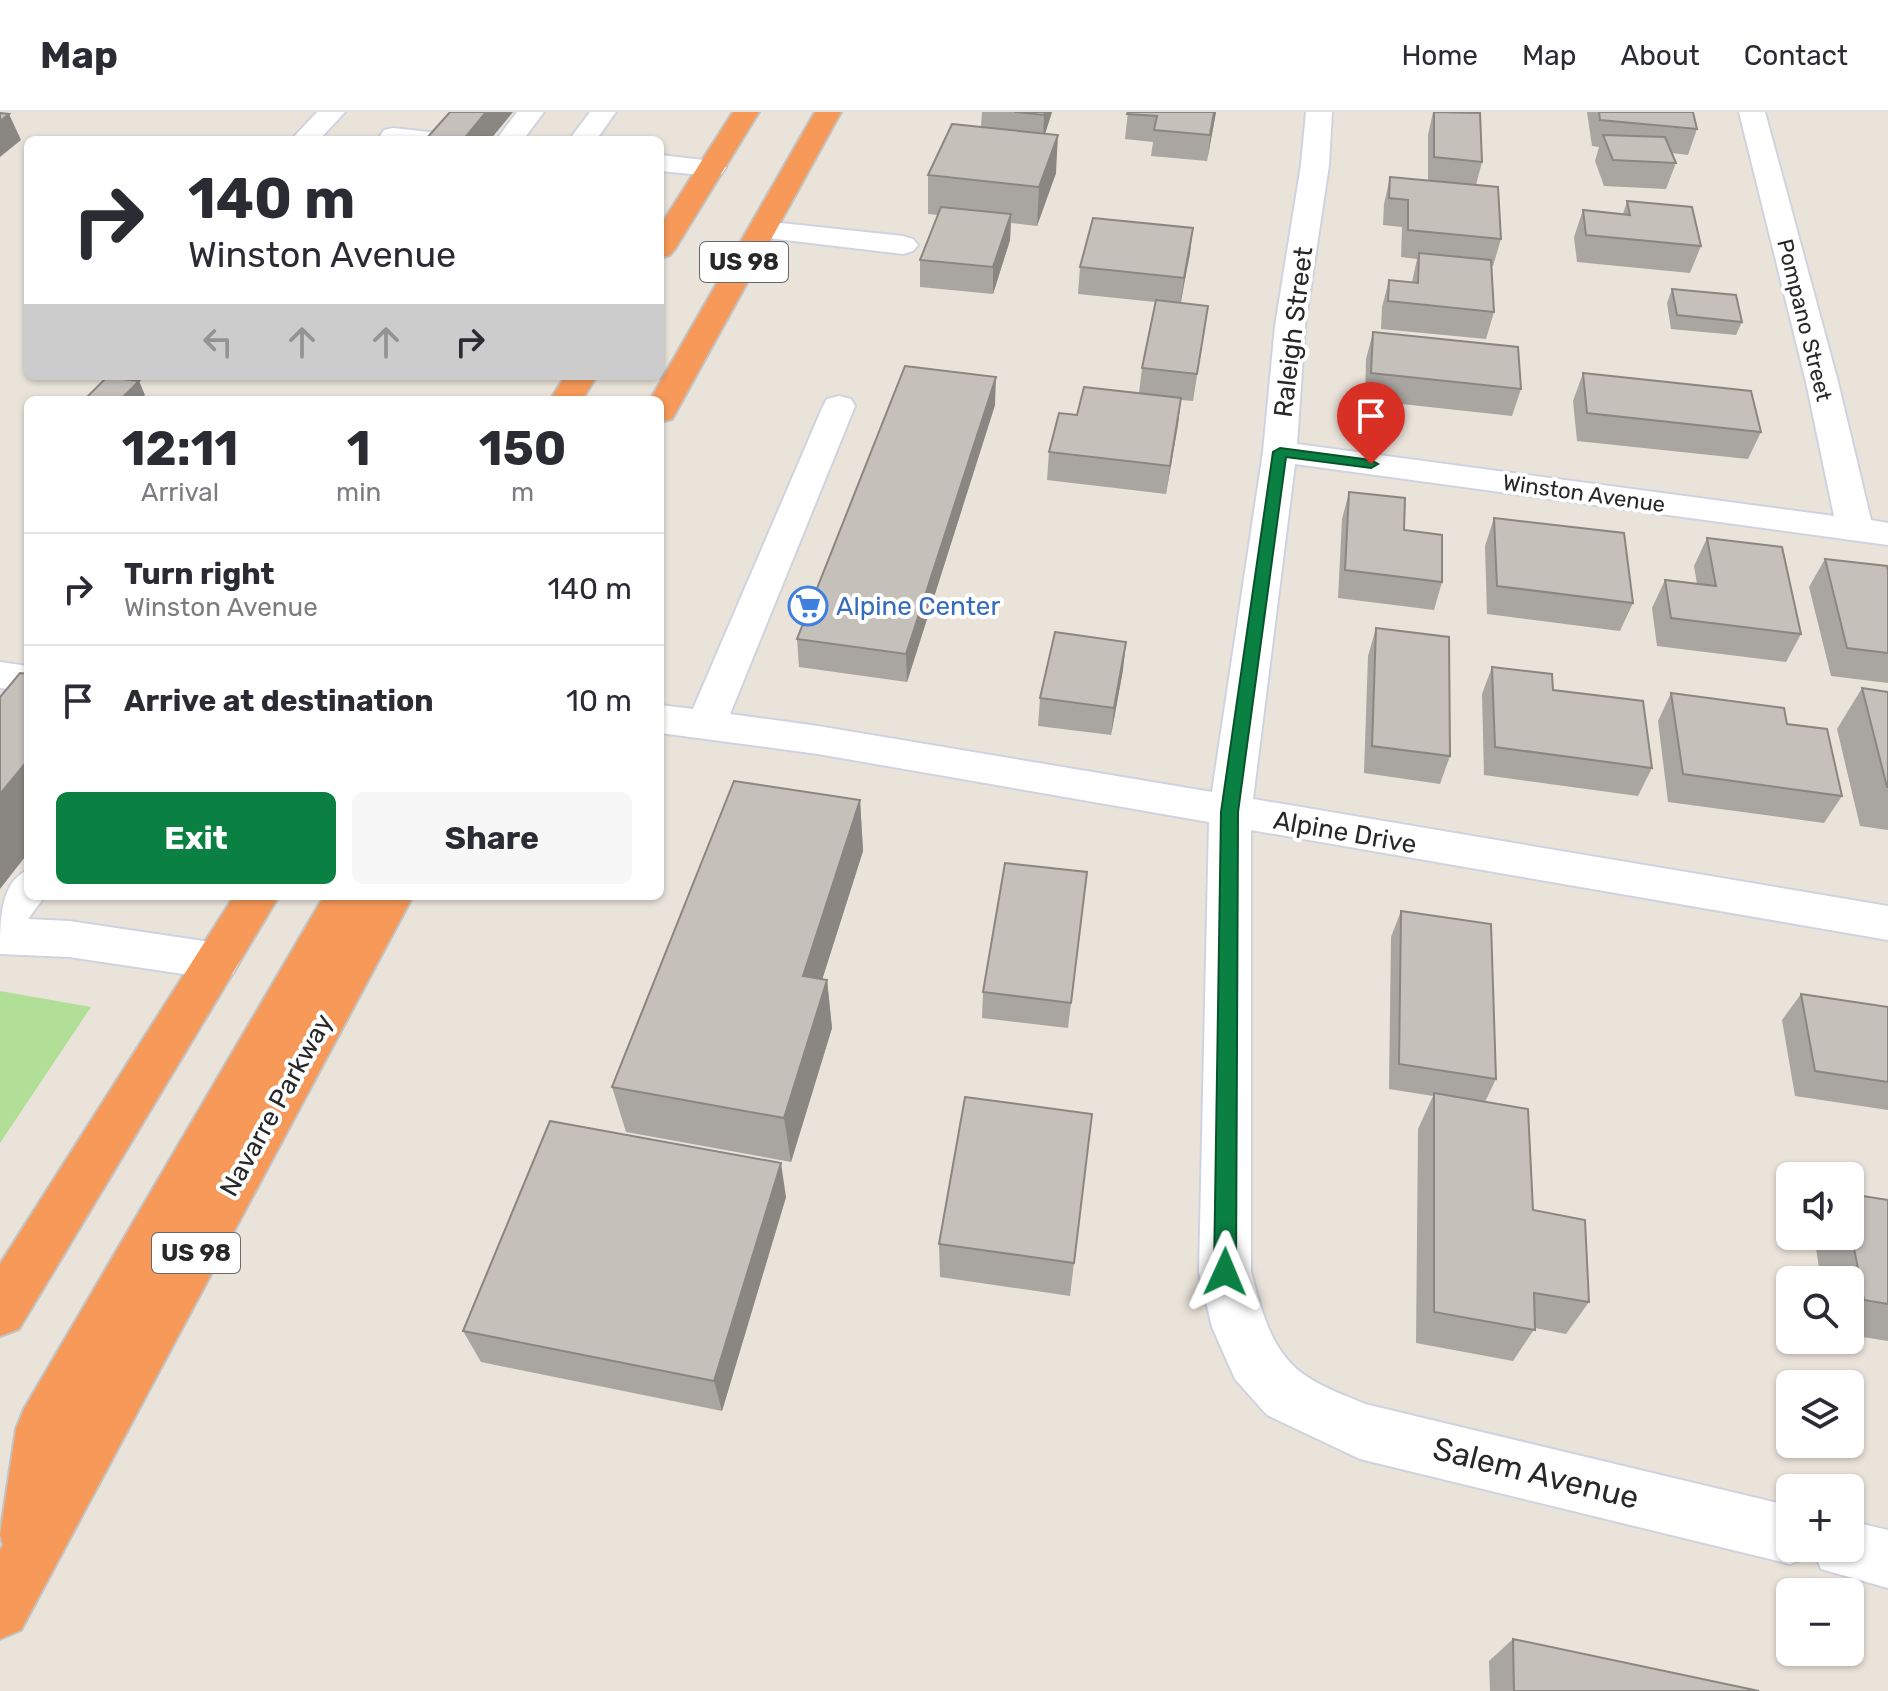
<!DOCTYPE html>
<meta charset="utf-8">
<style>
body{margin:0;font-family:Rubik,sans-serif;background:#f7f7f7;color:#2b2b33;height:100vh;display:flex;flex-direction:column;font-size:30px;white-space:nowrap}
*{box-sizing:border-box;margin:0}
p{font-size:26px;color:#7c7c81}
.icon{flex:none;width:44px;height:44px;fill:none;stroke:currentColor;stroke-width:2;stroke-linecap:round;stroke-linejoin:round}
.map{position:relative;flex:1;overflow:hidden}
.sheet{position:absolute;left:24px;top:284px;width:640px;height:504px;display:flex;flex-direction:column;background:#fff;border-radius:12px;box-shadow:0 2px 6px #0004}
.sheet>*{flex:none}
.guide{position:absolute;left:24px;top:24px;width:640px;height:244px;border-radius:12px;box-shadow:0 2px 6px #0004;background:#fff;color:#2b2b33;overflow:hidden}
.fabs{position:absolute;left:1776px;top:1050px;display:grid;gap:16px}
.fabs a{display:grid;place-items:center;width:88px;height:88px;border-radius:12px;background:#fff;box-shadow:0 2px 6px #0004;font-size:40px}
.pin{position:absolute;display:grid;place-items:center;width:68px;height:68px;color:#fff;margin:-82px -34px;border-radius:50% 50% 50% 0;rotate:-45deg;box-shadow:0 0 8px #0007}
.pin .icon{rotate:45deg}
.me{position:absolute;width:88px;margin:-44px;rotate:1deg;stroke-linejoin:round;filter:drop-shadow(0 0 6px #0008)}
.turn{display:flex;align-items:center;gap:28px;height:168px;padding:0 32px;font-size:36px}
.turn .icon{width:104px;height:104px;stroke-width:2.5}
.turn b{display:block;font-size:56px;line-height:68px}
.lanes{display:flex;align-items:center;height:76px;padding:0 32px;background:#0003;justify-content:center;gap:40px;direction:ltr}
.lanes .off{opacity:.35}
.eta{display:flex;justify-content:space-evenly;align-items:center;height:136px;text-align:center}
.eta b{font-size:48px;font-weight:700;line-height:56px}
.button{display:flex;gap:16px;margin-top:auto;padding:16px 32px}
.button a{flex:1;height:92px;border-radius:12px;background:#0b8043;color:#fff;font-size:32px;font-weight:700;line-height:92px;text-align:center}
.button a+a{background:#f7f7f7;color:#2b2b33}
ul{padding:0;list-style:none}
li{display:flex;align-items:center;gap:24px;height:112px;padding:0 32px;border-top:2px solid #e1e1e2}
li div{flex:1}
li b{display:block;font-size:30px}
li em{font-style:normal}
header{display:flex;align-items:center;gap:48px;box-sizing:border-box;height:112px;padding:0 40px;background:#fff;border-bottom:2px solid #e1e1e2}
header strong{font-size:38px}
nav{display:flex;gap:44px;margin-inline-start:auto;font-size:28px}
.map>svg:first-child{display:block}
.green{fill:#b2df98}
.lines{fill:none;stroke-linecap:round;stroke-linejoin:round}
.minor-casing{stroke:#cfd3e0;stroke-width:4}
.highway-casing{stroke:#c3c3c3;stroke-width:4}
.minor{fill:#fff;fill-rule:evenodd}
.highway{fill:#f69959;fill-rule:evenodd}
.wall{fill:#a9a5a0}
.shaded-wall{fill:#8a8682}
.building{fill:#c5c0ba;stroke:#8a8682;stroke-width:2}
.route{fill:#0b8043;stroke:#07532c;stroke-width:2}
.labels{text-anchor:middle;stroke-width:8;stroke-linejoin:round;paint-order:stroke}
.far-street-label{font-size:22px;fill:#282828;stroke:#fff}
.shield{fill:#fff;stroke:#686868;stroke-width:2}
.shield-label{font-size:24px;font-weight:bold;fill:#282828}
.street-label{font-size:26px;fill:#282828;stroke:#fff}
.shop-label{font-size:26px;fill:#366cbe;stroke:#fff;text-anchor:start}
.near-street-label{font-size:32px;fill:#282828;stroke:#fff}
</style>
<header>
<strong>Map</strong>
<nav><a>Home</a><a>Map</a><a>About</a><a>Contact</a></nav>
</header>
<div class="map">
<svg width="1888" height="1579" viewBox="0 0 1888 1579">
<rect width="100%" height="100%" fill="#eae3da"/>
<path class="green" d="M0,879L91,895L0,1031Z"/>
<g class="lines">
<g class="minor-casing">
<path id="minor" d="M317,0H345L319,28H291Z
M517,0H544L523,28H496Z
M590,0H616L596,28H569Z
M1306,0H1332L1329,53L1305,214L1297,332L1834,404L1806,270L1739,0H1765L1838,270L1871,408L1888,411V433L1295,352L1253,687L1888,794V828L1251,718V1160C1262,1199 1271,1243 1309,1266C1326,1277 1347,1284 1365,1292L1790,1394V1436H1850V1409L1888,1418V1476L1821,1457L1813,1437L1811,1444L1790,1452L1360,1347L1267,1303L1235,1267L1212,1215L1199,1160L1209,710L818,642L660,621V593L693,597L823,294L827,287L839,284L851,287L855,294L730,602L818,614L1212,680L1263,340L1275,214L1301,53Z
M393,16L447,22L451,28H382L380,24L384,18Z
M660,43L722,50L726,56L722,62L712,64L660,59Z
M762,109L903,124L913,127L918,133L913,139L903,142L752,124L748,118L752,112Z
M0,550L28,554V580L0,576Z
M28,758V784H45L28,807L69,809L217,831L233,836L240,849L233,862L217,867L69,845L0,842C0,809 0,770 28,758Z"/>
</g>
<g class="highway-casing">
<path id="highway" d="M733,0H759L675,137L670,143L660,146V114Z
M815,0H841L676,300L672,307L660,310V288H650Z
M565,264H597L582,288H550Z
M234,784H279L19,1217L0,1224V1152Z
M324,784H413L21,1518L0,1527V1438L3,1433L0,1423L16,1317L24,1297Z"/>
</g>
<use href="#minor" class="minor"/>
<use href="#highway" class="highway"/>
</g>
<path class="wall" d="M982,0H1052L1045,22L1056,61L1037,114L1011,111L1010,128L993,182L920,175V148L938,103L928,102V63L981,15Z
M1128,0H1216L1207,49L1151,44L1153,30L1125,27Z
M1433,0H1469L1482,50L1476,73L1501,127L1493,154H1491L1494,200L1486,227L1381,217L1382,195L1389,168L1412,170L1417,147L1401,145L1402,115L1383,113L1384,92L1390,65L1428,69V23Z
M1587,0H1693L1697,17L1688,43L1672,41L1676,51L1666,77L1604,74L1595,49L1599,35L1592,34Z
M1627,89L1701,134L1690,161L1577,150L1574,125L1583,98L1623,102Z
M1193,116L1181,191L1208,194L1193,289L1181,288L1166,382L1047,368L1049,340L1077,303L1139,281L1142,256L1155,190L1078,182L1080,155Z
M1672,177L1742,210L1736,223L1671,217L1667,191Z
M1373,220L1521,277L1512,304L1365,288L1366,247Z
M1583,261L1761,320L1748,347L1577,329L1573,289Z
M995,293L907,570L799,555L797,527Z
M1349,380L1404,418L1442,470L1434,498L1338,486L1342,407Z
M1494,406L1633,491L1620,519L1487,502L1485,434Z
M1707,426L1801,522L1786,550L1657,534L1652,496L1665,468L1697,472L1694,454Z
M1825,447L1888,458V571L1831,564L1809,475Z
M1376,516L1450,644L1440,672L1364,661L1368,544Z
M1492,555L1553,578L1652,656L1638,684L1484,663L1482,582Z
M1123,558L1111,623L1038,614L1040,586Z
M1862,576L1888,580V718L1860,714L1837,617Z
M1671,581L1787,612L1842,684L1824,711L1668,690L1658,609Z
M860,688L863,739L822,868H827L832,916L791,1050L626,1020L612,975Z
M1087,760L1068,916L982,906L983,880Z
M1401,799L1496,967L1485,990L1533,1098L1589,1190L1566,1222L1535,1216L1513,1249L1416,1231L1418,1017L1433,984L1389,977L1391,825Z
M1801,882L1888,895V998L1795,984L1782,908Z
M1850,1082L1888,1088V1229L1850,1223V1168H1821L1814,1124H1850Z
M786,1085L722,1299L481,1250L463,1219Z
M939,1132L1074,1151L1070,1184L940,1165Z
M1513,1527L1759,1579H1490L1489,1549Z"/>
<path class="shaded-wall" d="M486,0H513L490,28H463Z
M1045,0H1052L1043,28L1044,3Z
M1214,0H1216L1215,6L1207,49Z
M9,2L21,28L0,45V9Z
M1058,23L1056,61L1037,114L1039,75Z
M1011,102L1010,128L993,182V155Z
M1193,116L1190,142L1180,193L1184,166Z
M996,265L995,293L907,570L906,542Z
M139,269L145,283L140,288H120Z
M1181,286L1178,313L1166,382L1170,354Z
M1126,530L1123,558L1111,623L1114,596Z
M28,648V741L0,777V682Z
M860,688L863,739L808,912L803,864Z
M827,868L832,916L791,1050L784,1006Z
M781,1051L786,1085L722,1299L714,1269Z"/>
<path class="building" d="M450,0H486L463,28H425Z
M1015,0H1045L1044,3Z
M1128,0H1214L1210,23L1154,18L1157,4L1127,2Z
M1434,0L1480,1L1482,50L1434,45Z
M1599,0H1693L1697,17L1600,8Z
M0,1L9,2L0,9Z
M952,12L1058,23L1039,75L928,63Z
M1603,23L1665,25L1676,51L1613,48Z
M1390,65L1498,75L1501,127L1408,118V88L1389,86Z
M1627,89L1692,95L1701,134L1586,123L1583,98L1630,103Z
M941,95L1011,102L993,155L920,148Z
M1093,106L1193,116L1184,166L1080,155Z
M1419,141L1491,148L1494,200L1388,189L1389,168L1418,171Z
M1672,177L1736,183L1742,210L1677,203Z
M1156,188L1208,194L1197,262L1142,256Z
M1373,220L1518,235L1521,277L1371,261Z
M905,254L996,265L906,542L797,527Z
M1583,261L1751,279L1761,320L1587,301Z
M107,265L139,269L120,288H100L86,286Z
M1084,275L1181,286L1170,354L1049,340L1059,301L1077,303Z
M1349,380L1405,386L1404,418L1442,423V470L1345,458Z
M1494,406L1624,421L1633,491L1497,474Z
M1707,426L1782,435L1801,522L1671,506L1665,468L1716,474Z
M1825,447L1887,454L1888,458V541L1847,536Z
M1376,516L1449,525L1450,644L1372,634Z
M1055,520L1126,530L1114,596L1040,586Z
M1492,555L1552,562L1553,578L1643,589L1652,656L1495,635Z
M20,561L28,562V648L0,682V585Z
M1862,576L1888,580V675H1887Z
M1671,581L1784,596L1787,612L1827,617L1842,684L1683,662Z
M734,669L860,688L803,864L827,868L784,1006L612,975Z
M1005,751L1087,760L1071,891L983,880Z
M1401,799L1491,812L1496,967L1399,952Z
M1801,882L1888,895V970L1815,959Z
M1434,981L1528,997L1533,1098L1585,1108L1589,1190L1534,1181L1535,1218L1434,1200Z
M965,985L1092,1002L1074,1151L939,1132Z
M550,1009L781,1051L714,1269L463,1219Z
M1850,1082L1888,1088V1192L1864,1188L1850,1115Z
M1513,1527L1759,1579H1514Z"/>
<path class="route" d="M1280,336L1371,348L1378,352L1371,356L1286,345L1238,700L1236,1160L1232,1167L1225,1170L1217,1167L1214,1160L1221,700L1273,340Z"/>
<defs>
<g id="supermarket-ring" transform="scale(2)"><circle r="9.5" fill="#fff" stroke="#3f7fe0" stroke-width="1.5"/><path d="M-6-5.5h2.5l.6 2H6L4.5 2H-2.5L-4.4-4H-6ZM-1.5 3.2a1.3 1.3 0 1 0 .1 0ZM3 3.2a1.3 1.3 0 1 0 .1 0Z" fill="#3f7fe0"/></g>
</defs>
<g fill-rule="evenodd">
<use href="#supermarket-ring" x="808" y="494"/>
</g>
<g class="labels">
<g class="far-street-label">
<text transform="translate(1805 208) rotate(76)" y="8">Pompano Street</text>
<text transform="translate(1584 381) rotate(8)" y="8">Winston Avenue</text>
</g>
<g class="shield">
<rect x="700" y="130" width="88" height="40" rx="6"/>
<rect x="152" y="1121" width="88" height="40" rx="6"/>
</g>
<g class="shield-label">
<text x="744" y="158">US 98</text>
<text x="196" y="1149">US 98</text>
</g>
<g class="street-label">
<text transform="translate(1293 220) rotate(-83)" y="9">Raleigh Street</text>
<text transform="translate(1345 720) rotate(10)" y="9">Alpine Drive</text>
<text transform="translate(276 993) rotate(-61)" y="9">Navarre Parkway</text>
</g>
<g class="shop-label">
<text x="836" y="503">Alpine Center</text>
</g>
<g class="near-street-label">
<text transform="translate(1536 1361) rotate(14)" y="11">Salem Avenue</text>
</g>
</g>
</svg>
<div class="fabs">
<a><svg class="icon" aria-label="sound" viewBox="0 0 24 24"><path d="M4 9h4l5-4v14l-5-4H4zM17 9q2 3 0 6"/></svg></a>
<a><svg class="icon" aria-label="search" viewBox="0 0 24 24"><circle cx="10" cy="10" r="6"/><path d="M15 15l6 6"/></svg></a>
<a><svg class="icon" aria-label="layers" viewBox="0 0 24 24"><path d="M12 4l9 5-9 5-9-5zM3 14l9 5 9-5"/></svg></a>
<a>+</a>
<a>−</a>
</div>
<div class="pin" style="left:1371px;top:352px;background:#d93025"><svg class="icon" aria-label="arrive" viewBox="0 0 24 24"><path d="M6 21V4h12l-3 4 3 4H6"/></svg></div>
<svg class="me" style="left:1225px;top:1160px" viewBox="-20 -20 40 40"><path d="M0-17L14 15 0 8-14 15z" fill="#0b8043" stroke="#fff" stroke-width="4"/></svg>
<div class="guide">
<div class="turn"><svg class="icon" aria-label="right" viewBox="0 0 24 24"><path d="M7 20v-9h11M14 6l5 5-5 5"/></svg><div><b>140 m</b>Winston Avenue</div></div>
<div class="lanes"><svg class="icon off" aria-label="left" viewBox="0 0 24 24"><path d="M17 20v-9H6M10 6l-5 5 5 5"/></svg><svg class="icon off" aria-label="ahead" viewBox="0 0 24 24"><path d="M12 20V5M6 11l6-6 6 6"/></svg><svg class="icon off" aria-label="ahead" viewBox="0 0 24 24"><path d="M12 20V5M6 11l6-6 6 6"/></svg><svg class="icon" aria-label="right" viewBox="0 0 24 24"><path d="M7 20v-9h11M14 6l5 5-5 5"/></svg></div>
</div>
<section class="sheet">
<div class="eta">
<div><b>12:11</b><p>Arrival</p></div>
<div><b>1</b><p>min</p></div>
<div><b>150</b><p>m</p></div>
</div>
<ul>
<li><svg class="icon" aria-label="right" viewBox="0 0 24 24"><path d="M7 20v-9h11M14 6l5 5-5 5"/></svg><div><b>Turn right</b><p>Winston Avenue</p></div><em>140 m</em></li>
<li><svg class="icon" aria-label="arrive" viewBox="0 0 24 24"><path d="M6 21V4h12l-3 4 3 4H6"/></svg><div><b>Arrive at destination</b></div><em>10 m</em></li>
</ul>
<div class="button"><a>Exit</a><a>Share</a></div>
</section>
</div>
